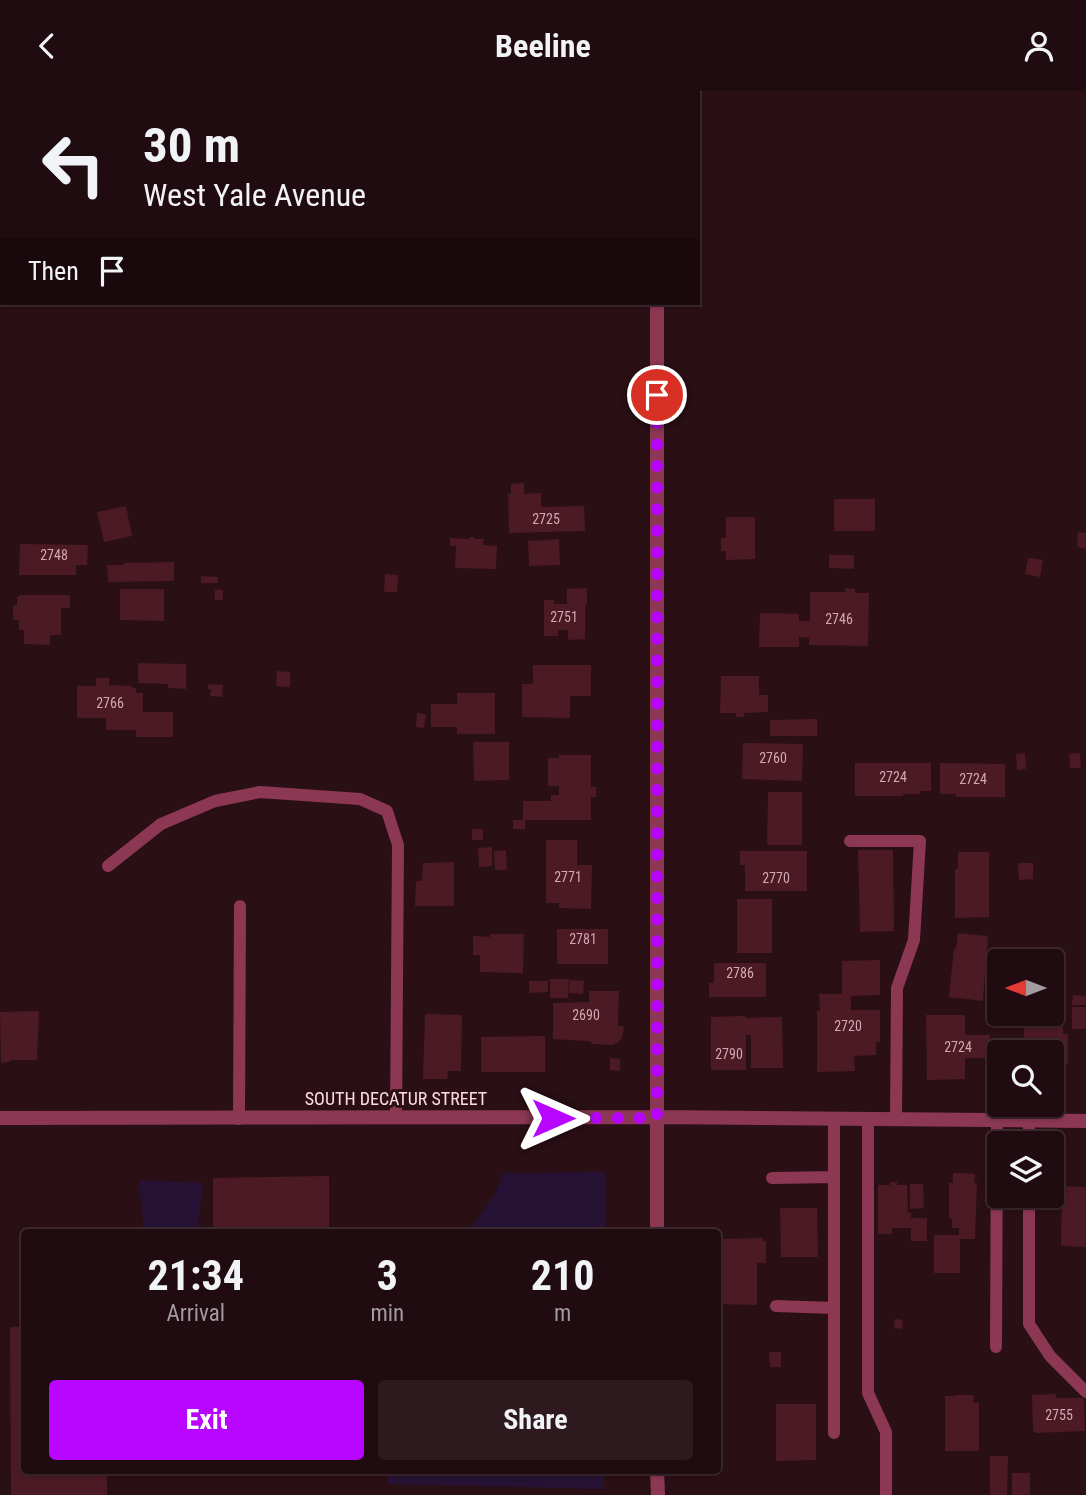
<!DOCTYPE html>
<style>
body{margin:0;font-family:"Roboto Condensed",sans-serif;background:#2d191e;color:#f1f3f6;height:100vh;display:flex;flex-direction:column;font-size:26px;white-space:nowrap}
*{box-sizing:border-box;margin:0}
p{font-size:23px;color:#a29b9f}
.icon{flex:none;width:38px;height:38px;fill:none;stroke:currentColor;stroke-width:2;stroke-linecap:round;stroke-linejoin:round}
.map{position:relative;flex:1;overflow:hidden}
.details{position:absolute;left:21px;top:1138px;width:700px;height:245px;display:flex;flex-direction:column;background:#200b10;border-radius:7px;box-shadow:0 2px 5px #0004,0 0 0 2px #3d2b30}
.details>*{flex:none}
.guide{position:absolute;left:0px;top:0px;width:700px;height:214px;box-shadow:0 2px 5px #0004,0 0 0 2px #3d2b30;background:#200b10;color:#f1f3f6;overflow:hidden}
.needle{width:46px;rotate:270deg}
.tools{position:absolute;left:987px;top:858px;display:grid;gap:14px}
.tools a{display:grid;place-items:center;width:77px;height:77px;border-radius:7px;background:#200b10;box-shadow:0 2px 5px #0004,0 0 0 2px #3d2b30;font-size:35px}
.pin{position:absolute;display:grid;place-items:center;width:60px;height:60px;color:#fff;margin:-30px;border:4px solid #fff;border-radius:50%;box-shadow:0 2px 7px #0007}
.me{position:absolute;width:77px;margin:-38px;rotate:90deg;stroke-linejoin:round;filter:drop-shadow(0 0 5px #0008)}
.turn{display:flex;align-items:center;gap:24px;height:147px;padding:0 28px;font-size:32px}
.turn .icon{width:91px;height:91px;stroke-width:2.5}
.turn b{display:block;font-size:49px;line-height:60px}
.then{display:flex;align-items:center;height:66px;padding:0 28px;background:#0003;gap:14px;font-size:26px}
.eta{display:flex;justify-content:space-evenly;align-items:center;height:119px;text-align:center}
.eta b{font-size:42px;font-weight:700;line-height:49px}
.button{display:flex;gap:14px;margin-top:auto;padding:14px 28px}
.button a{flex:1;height:80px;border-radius:7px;background:#b705ff;color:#fff;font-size:28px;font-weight:700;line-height:80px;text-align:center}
.button a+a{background:#2d191e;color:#f1f3f6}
header{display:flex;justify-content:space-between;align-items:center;height:91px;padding:0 28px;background:#200b10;font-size:32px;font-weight:700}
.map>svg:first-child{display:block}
.green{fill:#261235}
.building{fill:#4c1a24}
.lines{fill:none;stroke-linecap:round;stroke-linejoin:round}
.lane{stroke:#8c3855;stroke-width:12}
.street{stroke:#8c3855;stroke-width:14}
.route{stroke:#b705ff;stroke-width:12;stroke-dasharray:0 21.6}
.labels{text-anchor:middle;stroke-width:6;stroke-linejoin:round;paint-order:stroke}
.number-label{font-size:14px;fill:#d2a9b3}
.street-label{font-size:18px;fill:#ffd9e3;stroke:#2a0f15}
</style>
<header><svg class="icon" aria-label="back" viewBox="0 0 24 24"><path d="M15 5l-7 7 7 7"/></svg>Beeline<svg class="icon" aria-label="person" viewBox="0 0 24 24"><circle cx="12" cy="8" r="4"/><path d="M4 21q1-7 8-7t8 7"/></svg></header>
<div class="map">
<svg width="1086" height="1404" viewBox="0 0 1086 1404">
<rect width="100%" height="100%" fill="#2a0f15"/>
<path class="green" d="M605,1081V1141H469L494,1104L504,1082Z
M139,1089L203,1092L197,1141H144Z
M390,1379H604V1398L387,1393Z"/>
<path class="building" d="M524,392V403L541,402V416L584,415L585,440L509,442L508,403H511V393Z
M834,408H875V440H834Z
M126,415L132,445L104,451L97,421Z
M726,426H755V468L726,469V460H721V447H726Z
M1078,441L1086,442V458L1077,456Z
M470,446H474V448H484L483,454L497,455L496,478L455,477L456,455H450V447L470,448Z
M559,448L560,474L529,475L528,450Z
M20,453L88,454L87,474H76V484H19Z
M829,464H854V478L829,477Z
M1028,467L1043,469L1040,486L1025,483Z
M174,471V490L108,491L107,474H124V472Z
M385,483L398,484L397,501H384Z
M201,485L218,486V492H201Z
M587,497V514H585V548L568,549V539H558V545H544V509H554V513H567V498Z
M845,497L855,498V502H869L868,555L809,554V547L799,546V556H759L760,522L799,523V530H810V501H845Z
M120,498H164V530L120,529Z
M215,499H223V509H215Z
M19,504H70V517H61V544H50V554L24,553V539H19V529H13V514H17V506H19Z
M138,572L186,573V598L168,597V593L138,592Z
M533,574H591V605H570V627L522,626V593H533Z
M277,580L290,581V596L276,595Z
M721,585H759V604H768V621L744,622V626H736V622H720Z
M96,587H109V594L132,595V597H136V602H143V621H173V646H136V639H106V627H77V595H96Z
M208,593L223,594L222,606L210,605L211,598H208Z
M457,602H495V643H457V636H431V613H457Z
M417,622L426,623L424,637L416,636Z
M817,628V645H770V629Z
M473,651H509V689L474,690Z
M743,652L803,653L802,690L742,688Z
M1025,662L1026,678L1017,679L1016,663Z
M1080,662L1081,677H1070L1069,663Z
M559,664H591V696H596V706H591V729H523V710H551V704H559V695H548V667H559Z
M855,672H931V700H920V703H903V705H855Z
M940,672L1005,673V706H956V703H940Z
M768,701H802V754H767Z
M513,729H525V738H513Z
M472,738H483V749H472Z
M546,749H577V774H592L591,818L559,817V812H546Z
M492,756V775L479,776L478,757Z
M506,759L507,779H495L494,760Z
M858,759H893L894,840L860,841Z
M740,760H807V800H745V774H740Z
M958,761H989V826L955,827V778H958Z
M454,771V815H415L416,790H422L423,772Z
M1018,772H1033V788L1019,789Z
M737,808H772V862H737Z
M557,838H608V873H557Z
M958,842L988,845L983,910L949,906L954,858H956Z
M490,843H524L523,882L480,881V864H473V845L490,846Z
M880,869V904L851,905V919H880V951H876V964L854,965L855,980L817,981V920H820L819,903H842V870Z
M714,872H766V906H709V892H714Z
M550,888H569L568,907H550Z
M570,889L584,890L583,903L569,902Z
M529,890H548V901L529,902Z
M589,900H619L618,935H623L624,937L622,947L617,952L612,954L591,953V951L587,950L553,948V912L589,911Z
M1073,904L1086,905V914H1072Z
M1072,916H1086V938H1072Z
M39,920L37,969H10L9,971L1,972L0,921Z
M425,923L462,924L461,980H448L447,988H423Z
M926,924H965V944H990V967H965V988L927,989Z
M745,925V927L782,926L783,977H751V944H746V979H711V926Z
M1024,928H1054V932H1063V943H1068V973H1057V975H1052V961H1024Z
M545,945V981H481V946Z
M610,967L620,968V980L610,979Z
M953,1082L975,1083L974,1092H977L975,1148H960V1182H934V1144H959V1137H952V1127H949V1092H953Z
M329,1085V1139H322V1141H213V1087Z
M890,1091H897V1094H907L908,1122H911V1127H927V1150H911V1137H892V1143H878V1094H890Z
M910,1093H923L924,1117L910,1118Z
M1062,1095L1086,1096V1156L1061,1155Z
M780,1117H817L818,1166H781Z
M763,1147V1150H766V1172H757V1214L718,1213L719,1148Z
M895,1228L903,1229L902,1238L894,1237Z
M10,1236H24V1379H107V1404H11Z
M769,1261H781V1276H770Z
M1056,1303V1307H1084L1085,1340L1036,1342L1033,1340L1032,1304Z
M955,1304H974L973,1312H979V1360H945V1305H955Z
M776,1313H816V1369L776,1370Z
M990,1365H1008L1007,1404H990Z
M1012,1382H1030V1404H1012Z"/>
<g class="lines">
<path class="lane" d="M850,750H920L914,849L897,897L896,1028
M108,775L161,733L215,710L260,701L360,708L387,720L398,754L396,1027
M239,1028L240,815
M834,1028V1342
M868,1028V1302L886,1341V1404
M1029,1052V1030
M772,1087L834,1086
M1029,1104V1233L1050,1265L1086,1301
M776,1215L834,1217
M996,1256L997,1029"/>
<path class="street" d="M656,0V2
M657,212V1141
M0,1027L657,1026L1086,1030
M657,1379L658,1404"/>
</g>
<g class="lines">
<path class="route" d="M553,1027H657V304"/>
</g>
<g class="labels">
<g class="number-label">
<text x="546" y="433">2725</text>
<text x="54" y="469">2748</text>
<text x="564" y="531">2751</text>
<text x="839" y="533">2746</text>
<text x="110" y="617">2766</text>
<text x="773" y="672">2760</text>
<text x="893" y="691">2724</text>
<text x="973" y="693">2724</text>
<text x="568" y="791">2771</text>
<text x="776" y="792">2770</text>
<text x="583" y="853">2781</text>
<text x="740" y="887">2786</text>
<text x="586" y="929">2690</text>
<text x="848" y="940">2720</text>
<text x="958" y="961">2724</text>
<text x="729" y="968">2790</text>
<text x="1059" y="1329">2755</text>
</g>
<g class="street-label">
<text x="396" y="1014">SOUTH DECATUR STREET</text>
</g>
</g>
</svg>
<div class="tools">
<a><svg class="needle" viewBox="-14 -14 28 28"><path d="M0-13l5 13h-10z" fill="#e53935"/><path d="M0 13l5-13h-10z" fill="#a29b9f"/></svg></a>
<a><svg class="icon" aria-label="search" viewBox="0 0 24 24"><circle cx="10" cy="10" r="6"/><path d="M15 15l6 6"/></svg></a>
<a><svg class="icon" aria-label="layers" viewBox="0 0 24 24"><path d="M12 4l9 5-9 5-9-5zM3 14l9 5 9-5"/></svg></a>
</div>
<div class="pin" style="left:657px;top:304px;background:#d93025"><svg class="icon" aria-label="arrive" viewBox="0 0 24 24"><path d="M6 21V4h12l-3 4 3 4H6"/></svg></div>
<svg class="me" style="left:553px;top:1027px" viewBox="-20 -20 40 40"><path d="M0-17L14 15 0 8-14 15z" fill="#b705ff" stroke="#fff" stroke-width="4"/></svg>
<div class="guide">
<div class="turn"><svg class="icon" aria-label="left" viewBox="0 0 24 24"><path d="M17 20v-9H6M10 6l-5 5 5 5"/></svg><div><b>30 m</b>West Yale Avenue</div></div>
<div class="then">Then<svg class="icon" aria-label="arrive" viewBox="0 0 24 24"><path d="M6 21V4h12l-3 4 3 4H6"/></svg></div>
</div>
<section class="details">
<div class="eta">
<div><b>21:34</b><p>Arrival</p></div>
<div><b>3</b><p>min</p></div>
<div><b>210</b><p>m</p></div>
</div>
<div class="button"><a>Exit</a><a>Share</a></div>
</section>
</div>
